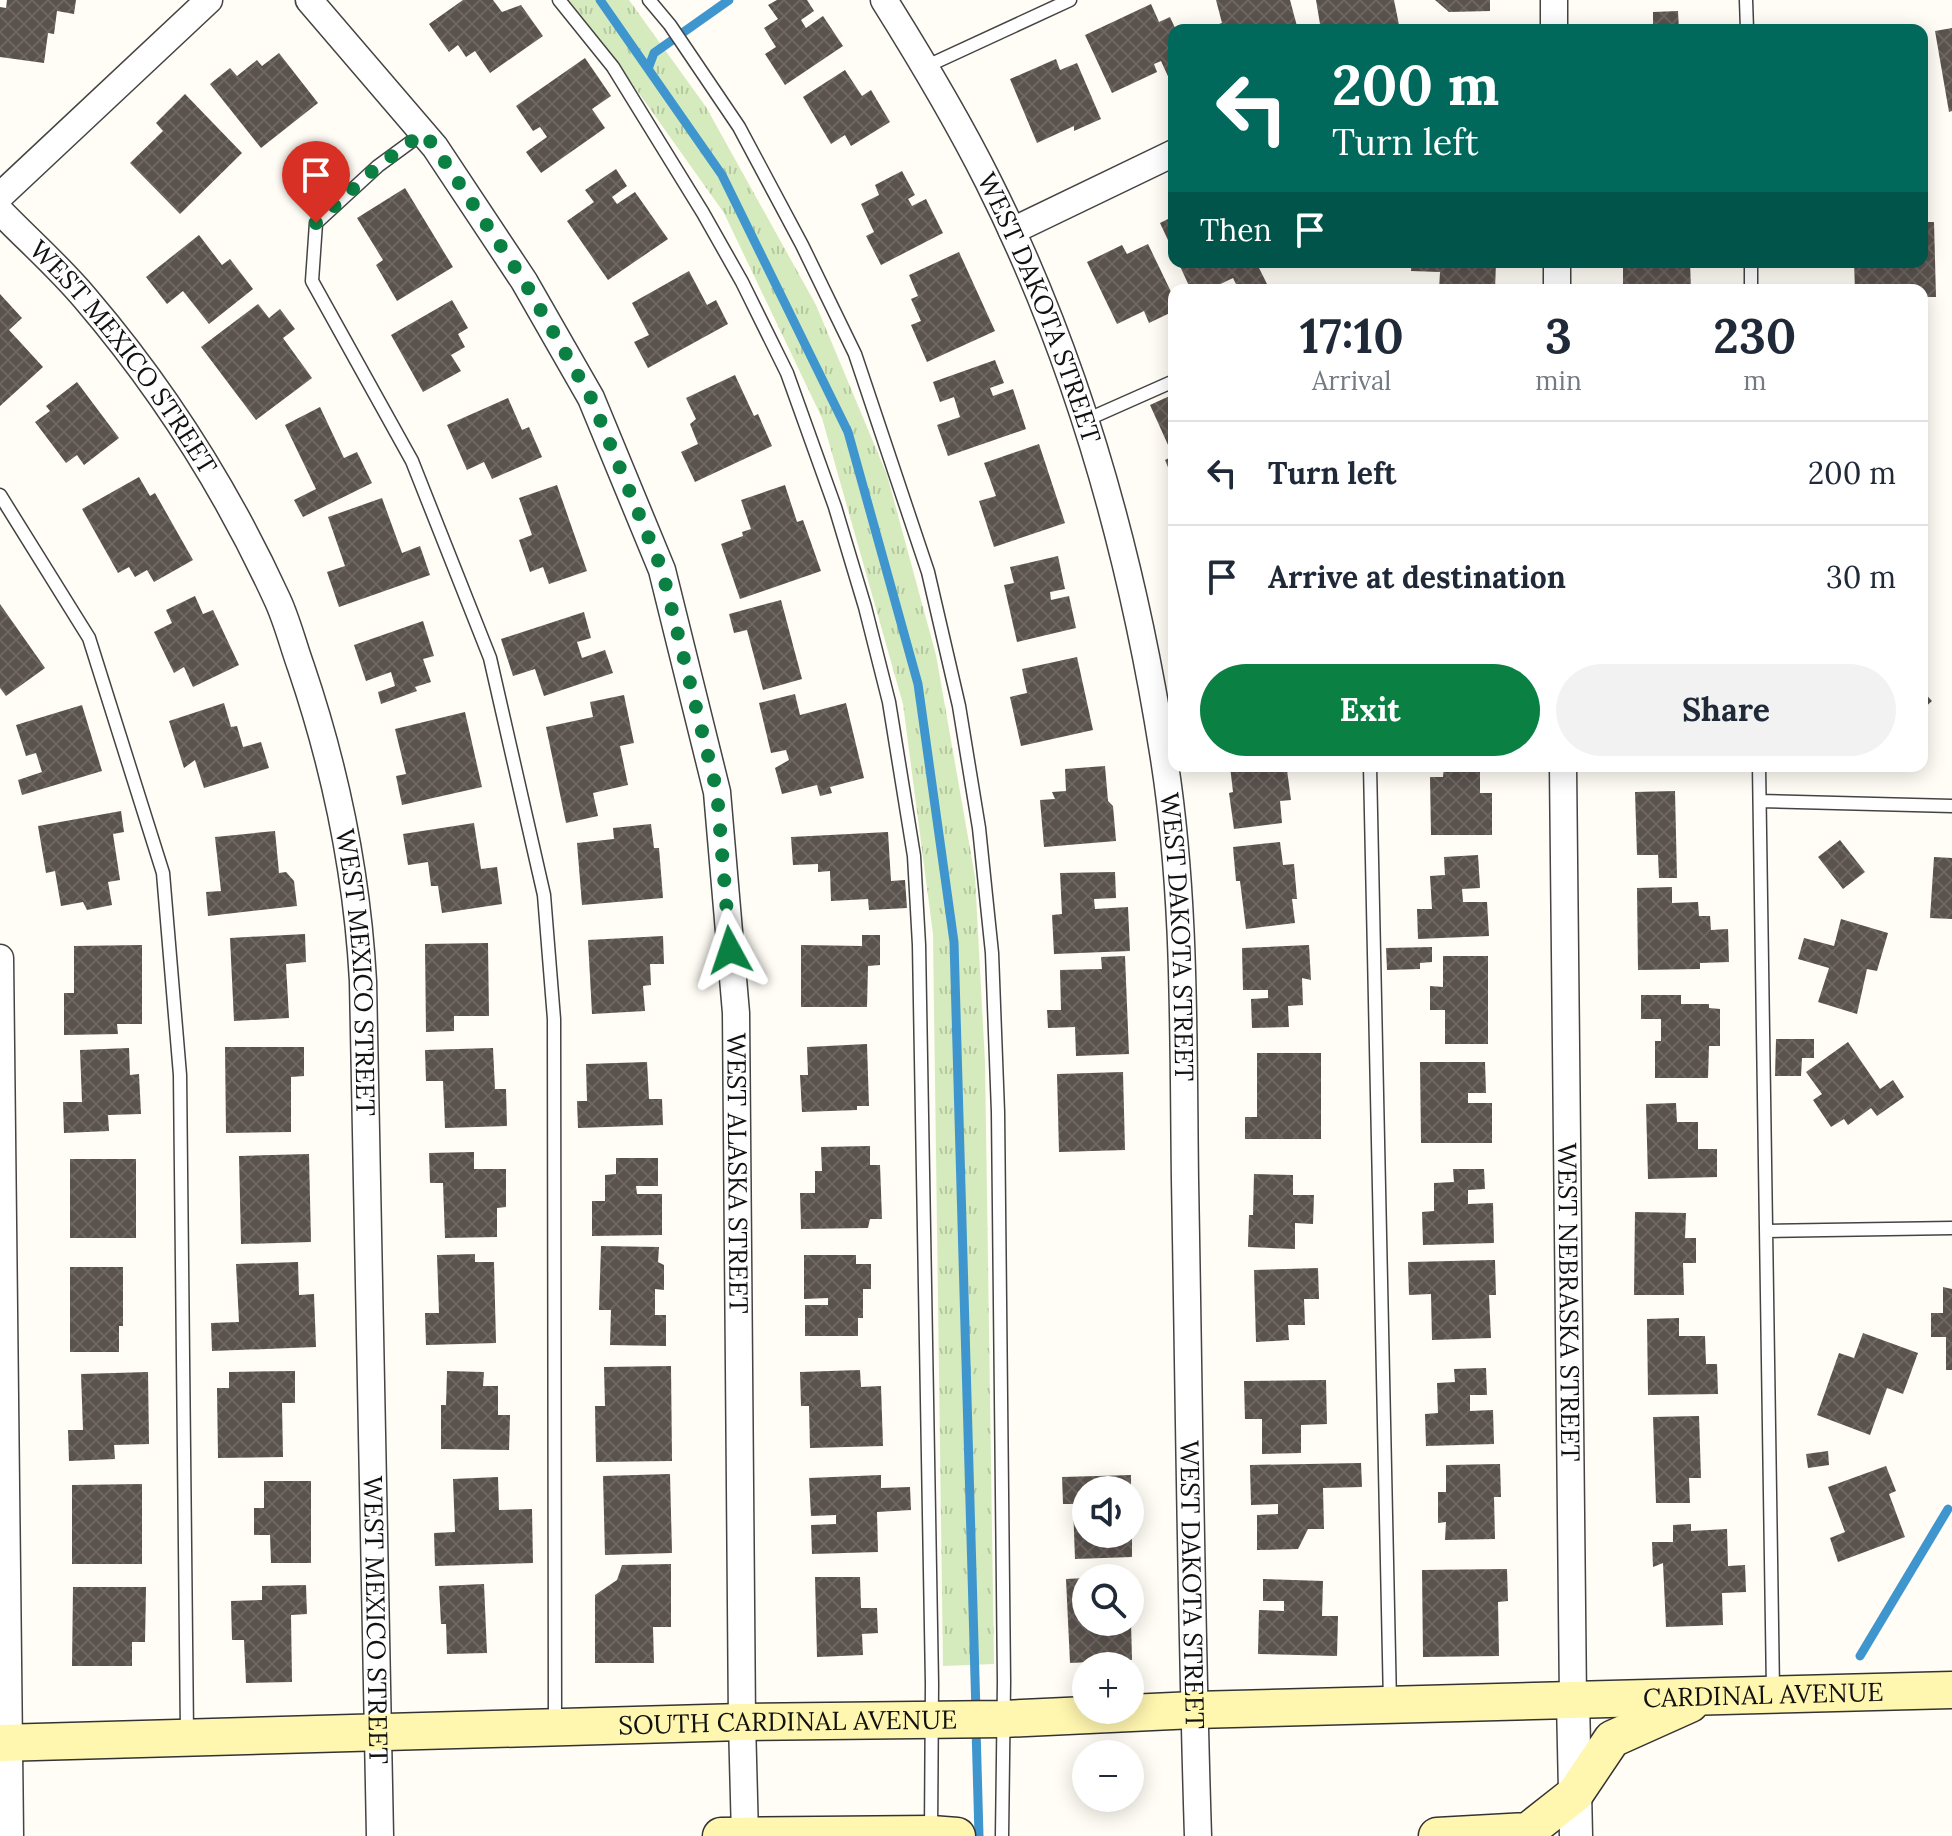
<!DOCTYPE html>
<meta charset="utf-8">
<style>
body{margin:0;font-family:Lora,serif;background:#f2f2f3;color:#1f2937;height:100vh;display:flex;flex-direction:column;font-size:30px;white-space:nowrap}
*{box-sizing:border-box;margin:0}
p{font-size:26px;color:#747a83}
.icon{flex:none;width:44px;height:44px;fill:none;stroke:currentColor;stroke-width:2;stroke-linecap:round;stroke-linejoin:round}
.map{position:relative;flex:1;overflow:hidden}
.sheet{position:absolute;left:1168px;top:284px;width:760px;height:488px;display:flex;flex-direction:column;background:#fff;border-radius:16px;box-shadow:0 4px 20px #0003}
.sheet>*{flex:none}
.top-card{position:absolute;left:1168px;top:24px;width:760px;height:244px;border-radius:16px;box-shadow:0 4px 20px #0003;background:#00695c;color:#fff;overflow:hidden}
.tools{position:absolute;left:1072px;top:1476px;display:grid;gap:16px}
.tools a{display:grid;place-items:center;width:72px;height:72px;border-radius:50%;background:#fff;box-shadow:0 4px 20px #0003;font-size:40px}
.pin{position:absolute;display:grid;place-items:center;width:68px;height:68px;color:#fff;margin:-82px -34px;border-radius:50% 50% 50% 0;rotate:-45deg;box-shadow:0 0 8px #0007}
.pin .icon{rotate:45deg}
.me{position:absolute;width:88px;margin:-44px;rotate:355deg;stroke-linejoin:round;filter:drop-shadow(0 0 6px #0008)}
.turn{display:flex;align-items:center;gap:28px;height:168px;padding:0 32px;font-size:36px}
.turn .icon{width:104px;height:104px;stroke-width:2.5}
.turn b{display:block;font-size:56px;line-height:68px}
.then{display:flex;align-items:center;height:76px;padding:0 32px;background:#0003;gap:16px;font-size:30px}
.eta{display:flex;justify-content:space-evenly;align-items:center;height:136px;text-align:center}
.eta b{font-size:48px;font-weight:800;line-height:56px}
.cta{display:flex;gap:16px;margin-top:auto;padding:16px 32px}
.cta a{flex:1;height:92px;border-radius:48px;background:#0b8043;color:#fff;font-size:32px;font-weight:800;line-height:92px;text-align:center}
.cta a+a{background:#f2f2f3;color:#1f2937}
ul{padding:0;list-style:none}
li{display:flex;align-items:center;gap:24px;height:104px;padding:0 32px;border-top:2px solid #e0e1e3}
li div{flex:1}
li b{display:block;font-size:30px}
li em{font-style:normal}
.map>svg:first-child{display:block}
.grass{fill:url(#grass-tufts)}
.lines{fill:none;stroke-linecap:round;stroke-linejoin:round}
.stream{stroke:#3f96cf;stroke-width:9}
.building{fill:url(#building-cross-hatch)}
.service-casing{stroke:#444;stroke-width:15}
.minor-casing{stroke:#444;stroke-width:29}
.tertiary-casing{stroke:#444;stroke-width:35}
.secondary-casing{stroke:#333;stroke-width:39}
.service{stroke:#fff;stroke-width:12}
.minor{stroke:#fff;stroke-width:26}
.tertiary{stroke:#fff;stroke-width:32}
.secondary{stroke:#fff6b0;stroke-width:36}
.route{stroke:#0b8043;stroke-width:14;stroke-dasharray:0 25.2}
.labels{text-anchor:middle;stroke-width:8;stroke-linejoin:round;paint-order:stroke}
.street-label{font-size:26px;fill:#111;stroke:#fff}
</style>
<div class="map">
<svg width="1952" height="1836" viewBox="0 0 1952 1836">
<defs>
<pattern id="grass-tufts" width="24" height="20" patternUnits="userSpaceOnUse" patternTransform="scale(2)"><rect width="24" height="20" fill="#d5ebbd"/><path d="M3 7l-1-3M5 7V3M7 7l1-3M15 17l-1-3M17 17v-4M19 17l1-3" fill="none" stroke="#b6c8a1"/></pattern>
<pattern id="building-cross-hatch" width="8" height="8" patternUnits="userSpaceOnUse" patternTransform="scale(2)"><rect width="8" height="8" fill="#5a524d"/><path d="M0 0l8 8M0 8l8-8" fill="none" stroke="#6d6662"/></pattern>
</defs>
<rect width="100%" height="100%" fill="#fffdf5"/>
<path class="grass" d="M566,0H629L706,107L816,305L887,475L936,655L975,877L985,1062L994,1664L943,1666L933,934L903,704L822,418L724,213L604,44Z"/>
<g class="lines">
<path class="stream" d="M600,0L722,175L848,432L918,684L954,942L976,1713
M648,69L654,53L729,0
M1860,1656L1948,1509
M976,1728L979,1836"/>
</g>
<path class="building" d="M7,0H76L74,14L57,11L54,34L48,33L44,63L0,57V7L6,8Z
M463,0H493L502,12L521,5L543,36L490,73L475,51L466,57L458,45L449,52L429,24Z
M777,0H807L814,11L801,20L806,28L823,16L843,46L785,85L765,54L776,47L764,28L778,19L768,5Z
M1216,0H1290L1298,30H1214L1213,26L1222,23Z
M1316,0H1394L1400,30H1321Z
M1435,0H1490V11L1449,12Z
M1151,4L1159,22L1170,17L1176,30L1174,84L1172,85L1161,61L1154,64L1157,72L1112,93L1085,35Z
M1678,11L1679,30H1628V27L1653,26V12Z
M1952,28V111L1949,112L1935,31Z
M279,53L318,103L261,148L210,84L230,68L237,76L257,60L262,66Z
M585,58L611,96L592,109L605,128L541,173L526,152L547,137L540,127L533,131L516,106Z
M1056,59L1060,70L1077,63L1101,119L1074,131V126L1037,143L1010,79Z
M845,70L862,96L871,90L890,122L851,146L845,135L831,144L803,97Z
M185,94L242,153L180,214L130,163L163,131L156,123Z
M616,169L627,186L612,197L617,204L635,192L668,239L608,280L567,221L594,202L585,190Z
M902,171L915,195L908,199L912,206L926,199L943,233L881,265L866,236L874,232L861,204L879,195L875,185Z
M405,188L453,267L397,301L376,265L383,260L357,218Z
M1174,216V253L1160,223Z
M1922,222H1934L1936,297H1922V290H1855L1854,262H1922Z
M199,235L222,265L230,259L253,289L209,324L183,291L167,304L146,277Z
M1148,244L1174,298V311L1149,323L1144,311L1117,324L1087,262L1122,245L1127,254Z
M959,252L995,331L927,362L911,325L921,321L911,299L918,296L909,275Z
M1178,262H1256L1267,284L1255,290H1239L1233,278L1208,290H1191Z
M1411,262H1496L1495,290H1439L1440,272L1411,271Z
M1623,262H1690L1691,290H1623Z
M689,271L707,305L716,300L728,324L648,368L634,342L649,335L632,303Z
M0,294L22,318L9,330L43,367L0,406Z
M452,300L468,328L458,334L465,347L451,355L461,371L423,392L391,335Z
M258,304L269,318L280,309L295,329L283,338L312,378L256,420L201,347Z
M995,360L1004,383L990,388L993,396L1013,389L1026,429L948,456L937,425L960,417L954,397L940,402L933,382Z
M735,375L754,416L758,414L772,446L695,482L681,452L698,444L690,424L696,419L686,398Z
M77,382L119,438L84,465L77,455L66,463L35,422L50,411L46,406Z
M1174,394V482L1165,460L1173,456L1150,405Z
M508,398L522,430L529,427L542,457L492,479L484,462L467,470L447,425Z
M320,407L344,458L357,452L372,483L303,517L294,500L316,489L285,425Z
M1039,444L1065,523L994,547L979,501L996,496L984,463Z
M139,477L150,496L155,493L193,560L154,582L147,570L135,577L129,567L118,573L82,509Z
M557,485L587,571L549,584L543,567L530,572L519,540L532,535L519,498Z
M785,485L797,522L803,520L821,571L740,599L721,544L743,536L742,532L751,529L741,500Z
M382,498L402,553L420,546L430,575L339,607L327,572L345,566L328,517Z
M1058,556L1065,589L1050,592L1051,600L1069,596L1076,628L1017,642L1004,585L1014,583L1010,567Z
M195,596L203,614L213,610L239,665L193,687L184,667L174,673L154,632L172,623L166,610Z
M781,600L802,679L763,690L747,630L734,633L729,614Z
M0,604L45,668L6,696L0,688Z
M584,612L591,638L577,642L582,658L605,650L613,673L544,696L535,669L513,676L501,639Z
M423,621L434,656L423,659L431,682L415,687L417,691L381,704L378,692L395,686L391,672L366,681L354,645Z
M1077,657L1093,730L1021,746L1010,697L1027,693L1022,669Z
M1922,690L1932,701L1922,710Z
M795,694L800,715L846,703L864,778L830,787L832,793L820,796L817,785L782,794L775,768L789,760L786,750L771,753L759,703Z
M624,695L634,743L620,746L628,785L593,793L598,816L566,823L546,727L593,717L590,702Z
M224,703L231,727L237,726L243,747L261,742L269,768L204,788L195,760L184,768L169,721Z
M82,705L102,771L22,795L18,780L42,772L36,753L26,756L16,725Z
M465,712L482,787L402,805L396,776L406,774L395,729Z
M1105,766L1108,801L1113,806L1116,841L1044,847L1040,800L1055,799L1052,792L1066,791L1065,769Z
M1230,766H1276V771L1287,770L1291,800L1280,801L1282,823L1234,829L1229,793L1233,792Z
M1444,766H1480V793H1492V835H1431L1430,777H1443Z
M1675,791L1677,878H1659L1658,855H1637L1635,792Z
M121,811L124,832L113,834L120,880L108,882L112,905L87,910L83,902L61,906L55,871L46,873L38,826Z
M474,823L481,869L497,867L502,904L442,913L438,886H431L428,862L408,865L403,834Z
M651,824L654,848H659L663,898L582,905L577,843L614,839L613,828Z
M275,831L279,873L286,872L294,881L297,906L208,916L206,892L221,891L215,837Z
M888,832L891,881L905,880L907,908L869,910L868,899L831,901L830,871L818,872V864L793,865L791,837Z
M1840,840L1865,872L1843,889L1818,857Z
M1280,842L1283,865L1294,864L1297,899H1292L1295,923L1246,929L1240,881H1236L1233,847Z
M1478,855L1480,888L1462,889L1463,902H1487L1489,936L1418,939L1417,909H1432L1430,876L1445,875L1444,857Z
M1934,857L1952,858V919L1930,918Z
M1115,872L1116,898L1094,899L1095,909L1128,907L1130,951L1054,954L1052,915L1062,914L1060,873Z
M1672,887V903L1698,902L1699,916H1710L1711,930L1728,929L1729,962L1700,963V969L1638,970L1637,888Z
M1841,919L1888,933L1877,971L1867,969L1857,1014L1818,1002L1829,968L1798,959L1804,938L1834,946Z
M305,934L306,962L286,964L289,1018L234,1021L230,938Z
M862,935H880V965L868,966L867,1007H801V945L862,946Z
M663,936L664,964H650L651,985L643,986L645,1011L592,1014L588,940Z
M488,943L489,1016H454V1031L426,1032L425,944Z
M142,945V1024H117L118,1034L64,1035V993H74V946Z
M1309,945L1311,980L1302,978L1303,1005L1288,1006L1289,1027L1252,1028L1251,999L1268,998V990H1243L1242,948Z
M1432,947V962L1420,963V969L1387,970L1386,948Z
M1125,956L1129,1054L1076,1056L1075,1027L1048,1028L1047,1010H1061L1060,970L1102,969L1101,957Z
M1443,956H1488V1044H1445V1010H1430V986L1443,987Z
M1641,995H1681V1004H1709V1008L1720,1009V1046H1709L1708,1078H1655V1041H1661V1019H1641Z
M1776,1039H1814V1058H1802L1801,1076H1775Z
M1848,1042L1880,1089L1893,1080L1904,1097L1877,1116L1871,1108L1848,1125L1844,1119L1831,1127L1813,1100L1822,1094L1806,1072Z
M867,1044L869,1106H857V1110L802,1112L800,1075H808L807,1047Z
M225,1047H304V1076L291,1077V1132L226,1133Z
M129,1048L130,1075L139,1074L141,1114L108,1115L109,1131L64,1133L63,1102H82L80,1050Z
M493,1048L495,1089H506L507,1126L445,1128L443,1081H426L425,1050Z
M1257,1053H1321V1139H1245V1117H1257Z
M647,1062L649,1099H662L663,1125L578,1128L577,1101H587L586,1064Z
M1420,1062H1485L1486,1093H1468V1103H1492V1143H1421Z
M1123,1072L1125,1150L1059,1152L1057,1074Z
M1676,1103L1677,1122H1698V1149H1717V1177L1648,1179L1646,1104Z
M870,1146V1165H880L882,1219H870L868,1228L801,1229L800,1193H815V1171H822L821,1147Z
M474,1152V1169H506V1207L497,1208V1237L445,1238L443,1183H430L429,1153Z
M309,1154L311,1242L241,1244L239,1156Z
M616,1158H658V1186H636L637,1194H662V1235L592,1236V1201H605V1175L616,1174Z
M70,1159H136V1238H70Z
M1453,1169H1484L1485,1189L1468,1190V1204L1493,1203L1494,1243L1423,1245L1422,1212L1434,1211V1183L1454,1182Z
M1254,1174L1293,1175V1195H1314L1313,1224L1295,1223V1249L1248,1247L1249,1215H1253Z
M1635,1212L1686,1213L1685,1238H1696V1263H1683L1684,1295H1634Z
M601,1246L659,1247L658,1262L664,1265V1290L655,1289V1315H666V1346L610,1345L611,1310H599Z
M475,1254V1262H494L496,1343L426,1345L425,1313H439L437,1255Z
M804,1255H856V1264H871V1289H863V1318H858V1336H805V1305H828V1298L804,1299Z
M1495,1260L1496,1295H1489L1491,1338L1432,1340L1431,1294L1409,1295L1408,1262Z
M298,1262L299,1295L314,1294L316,1347L212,1351L211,1323L239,1322L236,1264Z
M70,1267H123V1326H119V1352H70Z
M1318,1268L1319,1299H1304L1305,1325H1288L1289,1340L1256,1342L1254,1270Z
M1943,1287L1952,1289V1370H1946V1337H1931V1313H1943Z
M1679,1318V1336H1705L1706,1364H1717L1718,1394L1648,1395L1647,1319Z
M1863,1333L1918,1353L1903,1394L1887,1388L1870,1435L1817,1415L1839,1353L1854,1358Z
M671,1366L672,1461L596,1462L595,1406H605L604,1367Z
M1486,1368L1487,1395H1470V1411L1493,1410L1494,1444L1426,1446L1425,1414L1438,1413L1437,1383L1455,1382L1454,1369Z
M860,1370L861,1387L881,1386L883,1446L810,1448L809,1406H801L800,1372Z
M295,1371V1403H282L283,1457L218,1458L217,1388H229V1372Z
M447,1371L484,1372L483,1386H498V1415H510L509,1450L441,1449V1405H446Z
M148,1372L149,1444L114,1445L115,1459L69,1461L68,1430H83L81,1374Z
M1326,1380L1327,1424L1301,1425V1453L1262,1454V1419H1245L1244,1381Z
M1699,1416L1701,1478H1689L1690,1503H1656L1653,1417Z
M1828,1451L1829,1465L1808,1468L1806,1454Z
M1361,1463L1362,1487L1323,1488L1324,1529H1308L1298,1549L1257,1550V1515L1278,1514V1504L1251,1505L1250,1465Z
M1500,1464L1501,1497H1494L1495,1539L1445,1540L1446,1522L1438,1523V1492H1446V1465Z
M1886,1466L1896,1491L1889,1494L1905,1537L1838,1562L1830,1538L1845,1532L1828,1487Z
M670,1474L672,1553L605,1555L603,1476Z
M881,1475V1488L910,1487L911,1510L877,1512L878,1552L812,1554L811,1525L836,1524V1515L811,1516L809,1478Z
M1131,1475V1490H1086V1534H1132V1557L1075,1559L1073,1504H1063L1062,1477Z
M498,1477L499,1510L532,1509L533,1563L435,1566L434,1533L455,1532L453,1479Z
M264,1481H311V1563H271L270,1535H254V1508H264Z
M142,1484V1564H72V1485Z
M1691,1524V1531L1727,1529L1728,1566L1745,1565L1746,1592L1722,1593L1723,1625L1666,1627L1663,1563L1653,1567L1652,1542H1673V1525Z
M671,1564V1627H653L654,1663H595V1595L617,1580L622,1565Z
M1507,1569L1508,1601L1498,1602L1499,1656L1423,1657L1422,1570Z
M815,1577H860L861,1608H877L878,1633L862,1634L863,1655L817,1657Z
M1086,1578V1622H1131L1132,1660L1070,1663L1066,1579Z
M1263,1579L1323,1581L1322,1616H1338L1337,1656L1258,1654L1259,1610L1284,1611V1601H1263Z
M484,1584L487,1653L447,1654L446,1624H441L439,1586Z
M306,1585L307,1614L291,1615L292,1682L246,1683L244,1640H232L231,1601L262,1600V1586Z
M73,1587H146L145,1642H132V1666H72Z"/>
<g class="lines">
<g class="service-casing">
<path id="service" d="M559,0L613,67L703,213L742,282L787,373L835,507L865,607L889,702L914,856L919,945L932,1684L931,1833
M649,0L670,25L739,127L802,245L855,354L928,572L959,706L979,828L992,953L998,1112L1004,1682L1002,1836
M1746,0L1747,30
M925,67L1070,0
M423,133L378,166L316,223L312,281L412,461L490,658L544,895L554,1019L555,1725
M1751,262V290
M1086,420L1174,381
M0,495L89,638L163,873L180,1075L187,1734
M1370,766L1390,1703
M1759,766L1773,1691
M1760,801L1952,806
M1767,1231L1952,1228"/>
</g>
<g class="minor-casing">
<g id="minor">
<path id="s1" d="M309,0L435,147L524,281L591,398L662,570L717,792L736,1013L742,1722L745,1836"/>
<path id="s2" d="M884,0C921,59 957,119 988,181C1078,360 1132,556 1163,752C1186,893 1183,1037 1185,1180C1189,1398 1191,1617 1198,1836"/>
<path d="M1554,0V30"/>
<path d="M0,196L209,0"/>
<path id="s3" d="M0,211C28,240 59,267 85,298C162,388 227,490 277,599C287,620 293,645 301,667C336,770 357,873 363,981L380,1836"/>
<path d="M1012,231L1174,153"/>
<path d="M1557,262V290"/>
<path id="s4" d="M1563,766L1573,1701"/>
<path d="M0,958L10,1836"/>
</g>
</g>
<g class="tertiary-casing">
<path id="tertiary" d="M1573,1701L1576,1836"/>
</g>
<g class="secondary-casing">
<g id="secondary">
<path id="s5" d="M0,1743L742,1722L1003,1719L1194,1710L1952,1690"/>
<path d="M721,1836L931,1834L957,1836"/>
<path d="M1437,1836L1528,1831L1575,1794L1612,1739L1690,1704"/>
</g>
</g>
<use href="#service" class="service"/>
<use href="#minor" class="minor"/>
<use href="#tertiary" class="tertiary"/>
<use href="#secondary" class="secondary"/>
</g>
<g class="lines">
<path class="route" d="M316,223L378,166L423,133L435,147L524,281L591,398L662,570L717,792L730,950"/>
</g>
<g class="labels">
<g class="street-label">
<text dy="9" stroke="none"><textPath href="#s2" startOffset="346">WEST DAKOTA STREET</textPath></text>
<text dy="9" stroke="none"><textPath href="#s3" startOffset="192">WEST MEXICO STREET</textPath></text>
<text dy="9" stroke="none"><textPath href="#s2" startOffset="994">WEST DAKOTA STREET</textPath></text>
<text dy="9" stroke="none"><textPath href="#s3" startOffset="864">WEST MEXICO STREET</textPath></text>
<text dy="9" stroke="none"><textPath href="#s1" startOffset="1286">WEST ALASKA STREET</textPath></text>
<text dy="9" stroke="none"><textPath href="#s4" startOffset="536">WEST NEBRASKA STREET</textPath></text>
<text dy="9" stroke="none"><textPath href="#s2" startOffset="1642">WEST DAKOTA STREET</textPath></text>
<text dy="9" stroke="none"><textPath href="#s3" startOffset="1512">WEST MEXICO STREET</textPath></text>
<text dy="9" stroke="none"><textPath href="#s5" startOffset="1764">CARDINAL AVENUE</textPath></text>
<text dy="9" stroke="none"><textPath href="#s5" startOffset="788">SOUTH CARDINAL AVENUE</textPath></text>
</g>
</g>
</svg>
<div class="tools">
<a><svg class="icon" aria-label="sound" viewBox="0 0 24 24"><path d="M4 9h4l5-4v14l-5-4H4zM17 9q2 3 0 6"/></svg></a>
<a><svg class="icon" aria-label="search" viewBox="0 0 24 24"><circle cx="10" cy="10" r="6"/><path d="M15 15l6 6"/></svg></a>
<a>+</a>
<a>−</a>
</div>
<div class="pin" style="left:316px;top:223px;background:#d93025"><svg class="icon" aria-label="arrive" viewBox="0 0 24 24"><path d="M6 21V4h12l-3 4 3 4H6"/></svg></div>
<svg class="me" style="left:730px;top:950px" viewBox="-20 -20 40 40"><path d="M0-17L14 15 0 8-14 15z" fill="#0b8043" stroke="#fff" stroke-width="4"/></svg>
<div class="top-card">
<div class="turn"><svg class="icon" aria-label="left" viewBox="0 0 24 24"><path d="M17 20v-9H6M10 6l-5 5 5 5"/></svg><div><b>200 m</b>Turn left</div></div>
<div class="then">Then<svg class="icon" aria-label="arrive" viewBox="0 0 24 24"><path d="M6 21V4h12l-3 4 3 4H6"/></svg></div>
</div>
<section class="sheet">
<div class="eta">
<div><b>17:10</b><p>Arrival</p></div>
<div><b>3</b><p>min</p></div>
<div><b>230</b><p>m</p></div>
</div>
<ul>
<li><svg class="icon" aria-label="left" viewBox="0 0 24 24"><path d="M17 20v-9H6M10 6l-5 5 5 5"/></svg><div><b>Turn left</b></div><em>200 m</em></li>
<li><svg class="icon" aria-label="arrive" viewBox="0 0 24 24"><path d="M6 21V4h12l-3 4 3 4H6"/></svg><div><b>Arrive at destination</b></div><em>30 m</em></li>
</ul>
<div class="cta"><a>Exit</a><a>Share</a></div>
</section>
</div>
